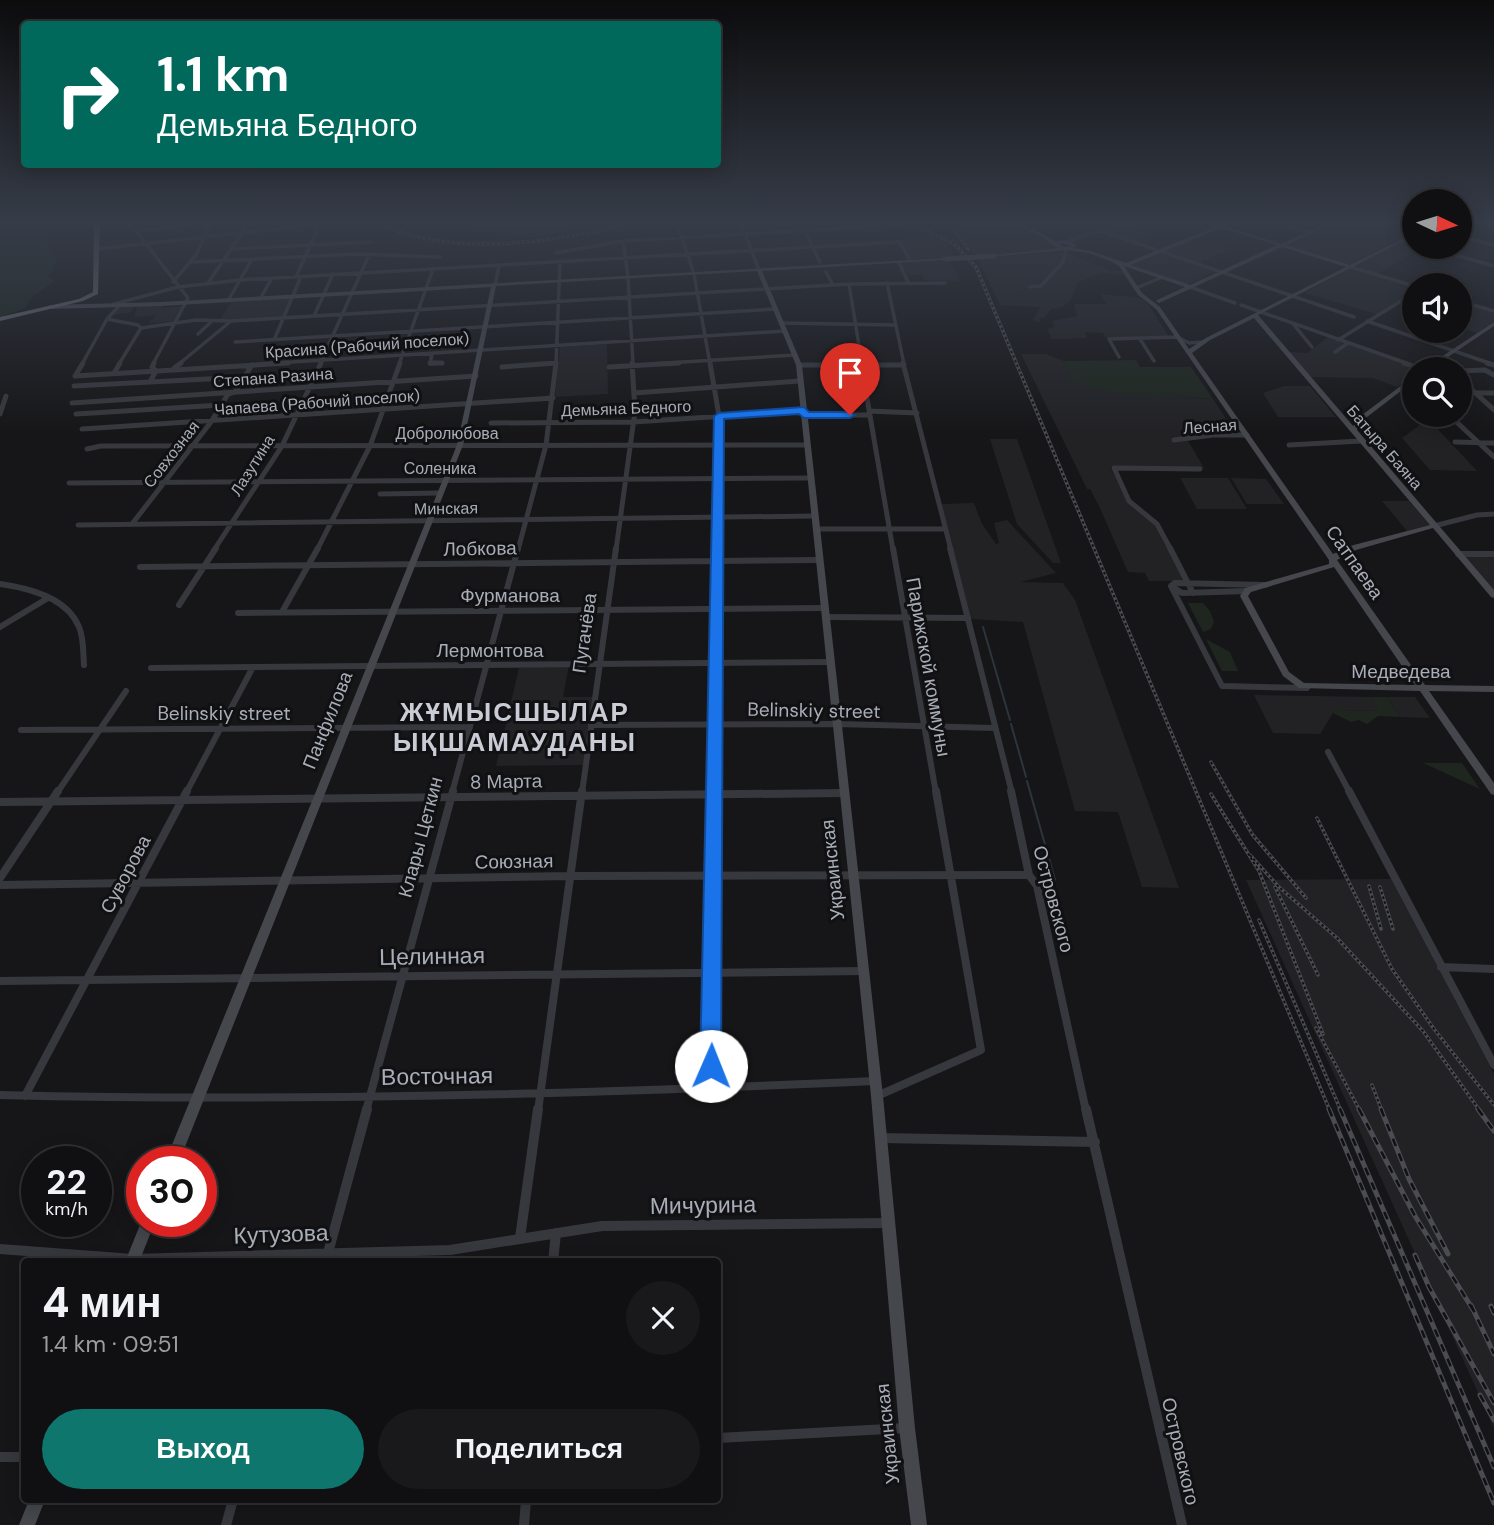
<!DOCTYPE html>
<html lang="ru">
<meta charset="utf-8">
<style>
body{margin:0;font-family:"DM Sans",sans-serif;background:#19191b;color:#f1f3f6;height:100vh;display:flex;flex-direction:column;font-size:26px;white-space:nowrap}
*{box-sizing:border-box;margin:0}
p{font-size:23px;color:#9c9d9f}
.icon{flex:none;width:38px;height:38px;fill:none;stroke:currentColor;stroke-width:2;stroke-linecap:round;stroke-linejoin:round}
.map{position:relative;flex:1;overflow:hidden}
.side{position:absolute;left:21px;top:1258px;width:700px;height:245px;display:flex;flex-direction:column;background:#101012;border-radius:7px;box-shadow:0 4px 18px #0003,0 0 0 2px #303032}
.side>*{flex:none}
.banner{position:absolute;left:21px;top:21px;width:700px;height:147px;border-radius:7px;box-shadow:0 4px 18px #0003,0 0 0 2px #303032;background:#00695c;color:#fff;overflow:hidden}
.needle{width:46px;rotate:94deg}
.buttons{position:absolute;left:1402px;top:189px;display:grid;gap:14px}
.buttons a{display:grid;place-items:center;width:70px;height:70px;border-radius:50%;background:#101012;box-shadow:0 4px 18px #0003,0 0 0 2px #303032;font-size:35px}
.speed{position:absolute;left:21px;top:1146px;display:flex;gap:14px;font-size:35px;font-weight:700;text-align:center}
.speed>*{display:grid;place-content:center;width:91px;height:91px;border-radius:50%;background:#101012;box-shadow:0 4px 18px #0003,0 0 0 2px #303032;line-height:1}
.speed small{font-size:18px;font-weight:400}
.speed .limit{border:10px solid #d22;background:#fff;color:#111}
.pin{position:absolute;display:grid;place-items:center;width:60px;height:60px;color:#fff;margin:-72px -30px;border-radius:50% 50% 50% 0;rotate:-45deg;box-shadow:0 0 7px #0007}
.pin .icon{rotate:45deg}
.me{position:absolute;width:77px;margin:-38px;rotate:1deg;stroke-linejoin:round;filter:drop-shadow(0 0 5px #0008)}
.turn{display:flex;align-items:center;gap:24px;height:147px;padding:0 21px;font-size:32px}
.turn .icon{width:91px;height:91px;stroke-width:2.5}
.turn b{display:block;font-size:49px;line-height:60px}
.round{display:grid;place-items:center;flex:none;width:74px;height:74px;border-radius:37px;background:#19191b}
.summary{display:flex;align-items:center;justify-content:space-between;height:119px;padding:0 21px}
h1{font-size:42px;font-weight:800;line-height:52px}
.cta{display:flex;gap:14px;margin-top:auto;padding:14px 21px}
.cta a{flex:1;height:80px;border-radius:42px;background:#0f766e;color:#fff;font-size:28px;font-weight:800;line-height:80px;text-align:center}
.cta a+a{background:#19191b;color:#f1f3f6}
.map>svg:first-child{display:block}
.built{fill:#222225}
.green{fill:#1e261f}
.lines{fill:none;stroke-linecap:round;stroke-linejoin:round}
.stream{stroke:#2c353c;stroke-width:2}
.street-far4{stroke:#37383d;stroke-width:3.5}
.street-far3{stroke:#37383d;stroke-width:5}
.street-far2{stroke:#37383d;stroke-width:6}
.street-far1{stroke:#37383d;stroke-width:8}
.street{stroke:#37383d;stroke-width:10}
.secondary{fill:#45474d;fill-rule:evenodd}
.highway{fill:#63666e;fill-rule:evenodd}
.rail-far1-casing{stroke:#4a4c52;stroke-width:3.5}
.rail-casing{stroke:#4a4c52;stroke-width:5}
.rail-far1{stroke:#111113;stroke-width:2;stroke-dasharray:2.5;stroke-linecap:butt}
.rail{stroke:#111113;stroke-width:2.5;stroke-dasharray:8;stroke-linecap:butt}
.secondary-bridge{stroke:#45474d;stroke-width:5}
.route{fill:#1a73e8;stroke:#114b97;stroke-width:2}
.labels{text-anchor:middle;stroke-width:6;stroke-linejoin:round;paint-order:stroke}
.far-street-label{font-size:16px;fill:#a8adb8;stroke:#111113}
.street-label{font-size:19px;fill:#a8adb8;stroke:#111113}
.near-street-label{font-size:23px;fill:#a8adb8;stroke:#111113}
.district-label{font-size:26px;font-weight:bold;letter-spacing:2px;fill:#c9ccd4;stroke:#111113}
</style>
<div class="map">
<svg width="1494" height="1525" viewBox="0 0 1494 1525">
<rect width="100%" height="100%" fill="#161618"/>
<path class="built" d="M427,221H623L532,237L454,229Z
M950,221H999L1041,235L1051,243V248L1032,253L976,256Z
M1337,221H1403L1414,224V231L1349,265L1285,245Z
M1124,223L1158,235L1139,243L1104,231Z
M931,234L943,239L956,257L909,260L895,240Z
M1186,241L1198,246L1205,243L1228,250L1199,263L1162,251Z
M1404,241L1414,244V247H1425L1377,274L1355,267Z
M1061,251L1111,271H1122L1124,275L1102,273L1078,282L1070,301L1062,307L1051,309L1045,317L1039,319L1041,322L1033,321L1040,307L1000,305L978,259Z
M1161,253L1216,271L1187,285L1132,265Z
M949,260L960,281L924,280L922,275H907L900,263Z
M1352,268L1414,287V291L1377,314L1304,293Z
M1101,294L1140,298L1148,304L1169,337L1106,338L1103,333L1085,332L1087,338L1052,339L1047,329L1055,327L1052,321L1077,316L1074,304H1106Z
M290,298L283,316L220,320L231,302Z
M1460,301L1494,312V321L1477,333L1460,327Z
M164,305L162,308L183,306L175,321L148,323L157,315L134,317L137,308L134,307L131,312L113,315L121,307Z
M1328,337L1421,369H1414V375L1397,387L1373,378L1310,377L1288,352L1307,353Z
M607,344L608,394L555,397L560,347Z
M1021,354H1046L1063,361L1069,374L1105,391L1213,399L1236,434L1187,439L1204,468L1110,467L1127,501L1155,525L1185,581H1149L1145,573L1128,572L1100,508L1090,489H1087Z
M1284,386H1310L1336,417H1278L1263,393Z
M1428,419L1449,441L1477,471L1430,470L1402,438Z
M990,439H1017L1061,563H1053L1017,524Z
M1180,478H1228L1247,509H1197Z
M1231,478L1266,479L1284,504H1247Z
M1382,501H1409L1430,525L1407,531Z
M974,503L982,524L996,544L999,543L994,523L1007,520L1056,573L1021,582L1063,583L1075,600L1179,888L1142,887L1118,812L1075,811L1023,622L970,619L941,504Z
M1464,556H1494V591Z
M569,665L563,697H595L585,765L496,766L519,668Z
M1254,695L1371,697L1380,711L1335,710L1320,734L1273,733Z
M1387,697H1415L1430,718L1400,717Z
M1391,879L1494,1074V1428L1246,880Z"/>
<path class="green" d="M25,225L42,226L45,231L44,238L57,261L52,266L54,270L48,275L54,281L33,297L25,308L0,317V229Z
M1136,360L1140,367H1191L1213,399C1165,393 1118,402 1072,381L1063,361Z
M1188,603H1203L1210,611L1214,622L1211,629L1203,632Z
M1206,639L1230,652L1238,671H1222Z
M1371,697H1387L1400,717L1378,716L1367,724L1359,720L1351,722L1333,713L1335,710L1379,711Z
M1423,763H1462L1480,789Z"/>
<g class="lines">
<path class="stream" d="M983,627L1010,720
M1011,724L1026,777
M1027,781L1055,880"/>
<path class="street-far4" d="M120,221L136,231L188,298L153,364
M491,221L501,223
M744,221H740L759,270
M800,221L820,262
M1204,221L1220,226
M1271,221L1310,233
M679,229L694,274L710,364
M136,231L233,221
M1101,231L1354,317
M1460,236L1494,245
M1403,240L1414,243
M623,241L628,277L633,364
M1066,242L1127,221
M1427,247L1494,266
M97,249L320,224
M231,249L371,242
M556,253L623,241L904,225
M192,262L356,254L440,257
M899,263L908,282
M1351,267L1414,286
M826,272L833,285
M296,277L321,221
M173,282L196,255L211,223
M208,283L242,233L246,221
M887,283L904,364
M849,284L862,364
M495,285L499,266
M1030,287L1041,286L1063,262L1066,249
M1190,287L1235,303
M1136,288L1163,277
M260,299L272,278
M228,301L252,259
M1460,301L1494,311
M114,304L178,287L240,280L899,242L909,258
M1241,305L1409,364
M314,316L333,274
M107,319L138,325L141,328L119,364
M1367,321L1492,364
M782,323L894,325
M1294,325L1312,347
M141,328L196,320L231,321L849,284L945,283
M198,334L212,321
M1179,338L1189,343L1203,342
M1140,339L1154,361
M274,340L300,279
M1338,340L1414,293
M235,342L776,309
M1335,352L1348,343
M432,354L430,364L442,363
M1119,357L1109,339L1178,337
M1437,362L1441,364
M82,364L107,319L120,305
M179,364L231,321
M260,364L785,331
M320,364L369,255
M399,364L433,269
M539,364L556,363
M556,364L560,262
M651,364L796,355"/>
<path class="street-far3" d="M430,363H442
M710,363L719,416L717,550
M861,363L893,550
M903,363L951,550
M1404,363L1422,369
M1438,363L1448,369
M1487,363L1494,365
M799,365H904
M502,367L556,363
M609,367L679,363
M174,368L181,363
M1460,371L1485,370L1494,375
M114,373L120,363
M75,376L288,363
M75,376L83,363
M1460,379L1494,410
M151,380L156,371L152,367L154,363
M74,386L245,377
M634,393L799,381
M1460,393H1494
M72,403L476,376
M869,411L917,413
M0,414L6,396
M76,414L221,405
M804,415H869
M1449,415L1494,457
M491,423L633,422L804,411
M82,429L553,398
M1174,440L1213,435H1247
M1455,442L1494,443
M1289,445L1361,441
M87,449L101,446L808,445
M69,483L811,478
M380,494L440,493
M132,524L211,422L228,394L235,392L252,365
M78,525L815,516
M1434,526L1477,515L1494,514
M816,529H945
M214,550L282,446L321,363
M317,550L370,446L400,363
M518,550L546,445L556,363
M616,550L635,411L632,363
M1171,550L1157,524L1129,501L1114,468L1200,469"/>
<path class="street-far2" d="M893,548L936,793
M950,548L1012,793
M1170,548L1193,593
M1458,554H1494
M140,567L819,560
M0,584C28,588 67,597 79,627C84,638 83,653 84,665
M1172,588L1222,686L1307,688
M1247,591L1182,593L1171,586L1175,583L1265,585
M179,605L216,548
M282,612L318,548
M238,613L825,608
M826,617L968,618
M0,627L48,598
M151,668L831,662
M591,725L837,724L995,728
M21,730L470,727
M1328,752L1350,793
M57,793L126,691
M186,793L253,667
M452,793L518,548
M582,793L616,548
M714,793L717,548
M823,793H845"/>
<path class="street-far1" d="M1011,791L1029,875L1037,886L1086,1111
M1349,791L1494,1065
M0,802L845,793
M0,878L58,791
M0,885L570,876L1029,875
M1441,967L1494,969
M0,981L864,971
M710,1089L714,791
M0,1095C292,1102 584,1094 876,1081
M25,1096L187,791
M877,1096L981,1050L936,791
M366,1111L453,791
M538,1111L582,791"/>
<path class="street" d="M1086,1109L1182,1525
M881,1138L1095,1142
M520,1238L538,1109
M0,1249L133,1259L450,1250L602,1226L888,1223
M328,1253L367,1109
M553,1262L556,1233
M718,1438L906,1428
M0,1457H24
M226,1525L233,1500
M524,1525L526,1500"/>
<path class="secondary" d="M1001,221C1018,221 1042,232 1056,242C1063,238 1072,241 1077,246L1072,248L1091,251L1126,263L1229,221H1235L1225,226L1281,244L1331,221H1337L1286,245L1350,265L1414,233V236L1258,315L1353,426L1358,418L1414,376V381L1363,420L1357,430L1494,590V598L1491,597L1433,528L1356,550L1337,560L1425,685L1494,686V692L1429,691L1494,783V795L1491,794L1420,691L1299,688L1283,676L1240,596L1245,588L1329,564V560L1156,309L1138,295L1119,266L1110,261L1088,253L1066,250L992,257L994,255L1059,248L1053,246L1041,236ZM1221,228L1277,245L1190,285L1131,265ZM1062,243L1071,246L1065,247L1059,245ZM1282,247L1346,267L1206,338L1189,349L1160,307L1142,293L1124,266L1185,287L1157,300L1156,301L1159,303ZM1254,318L1430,525L1350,546L1333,554L1192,353L1210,340ZM1334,567L1415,685L1304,683L1289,672L1248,596L1251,592Z
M1472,221H1480L1494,225V227Z
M947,258L945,260L762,271L802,365L883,1096L915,1428L927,1525H911L899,1428L871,1096L796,365L757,271L496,286L463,445L179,1162H165L457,445L491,287L161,306L50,309L47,307L50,305L161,302Z
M1494,322V326L1430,369H1423Z
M142,1220V1222H155L139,1262H125Z
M29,1500H45L35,1525H19Z"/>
<path class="highway" d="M94,221H100L98,294L83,301L0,321V317L79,299L93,292Z"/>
<g class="rail-far1-casing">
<path id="rail-far1" d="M373,221C458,263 562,238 651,221
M907,221L954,244L976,267L1330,1111
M948,221L968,249
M524,227L559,221
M1211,762L1252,834L1306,898
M1211,794L1259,871L1323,1034
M1317,818L1392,969L1434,1029L1494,1105
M1250,855L1279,887L1337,938L1423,1031L1480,1111
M1369,886L1381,929
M1275,887L1318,975
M1380,887L1393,929
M1259,920L1341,1111
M1316,1028L1360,1111
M1372,1085L1382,1111"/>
</g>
<g class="rail-casing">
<path id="rail" d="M1329,1109L1494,1503
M1340,1109L1494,1467
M1359,1109L1415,1216L1475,1313
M1381,1109L1409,1179L1448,1254
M1478,1109L1494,1131
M1415,1255L1429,1287L1494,1403
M1471,1305L1494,1354
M1491,1306L1494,1313
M1480,1395L1494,1420"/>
</g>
<use href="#rail-far1" class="rail-far1"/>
<use href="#rail" class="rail"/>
<path class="secondary-bridge" d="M945,259L994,256"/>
</g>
<linearGradient id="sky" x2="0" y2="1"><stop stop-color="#0c0c0d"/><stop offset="0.51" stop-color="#363c48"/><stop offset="1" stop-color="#363c48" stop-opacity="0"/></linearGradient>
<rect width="1494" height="435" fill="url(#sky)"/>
<path class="route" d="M804,407L809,412H850L855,415L850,418H804L799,414L724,419L721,1066L718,1073L711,1076L703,1073L700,1066L714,416L719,413Z"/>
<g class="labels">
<g class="far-street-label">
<text transform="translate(367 345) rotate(-4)" y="6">Красина (Рабочий поселок)</text>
<text transform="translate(273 377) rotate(-4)" y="6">Степана Разина</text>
<text transform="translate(317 402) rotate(-4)" y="6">Чапаева (Рабочий поселок)</text>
<text transform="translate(626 408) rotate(-2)" y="6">Демьяна Бедного</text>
<text transform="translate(1210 426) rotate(-4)" y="6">Лесная</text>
<text x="447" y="439">Добролюбова</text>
<text transform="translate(1385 447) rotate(49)" y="6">Батыра Баяна</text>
<text transform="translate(171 454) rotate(-52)" y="6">Совхозная</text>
<text transform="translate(252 465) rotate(-58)" y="6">Лазутина</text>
<text x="440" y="474">Соленика</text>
<text transform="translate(446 508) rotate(-1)" y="6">Минская</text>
</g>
<g class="street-label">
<text transform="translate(480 548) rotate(-1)" y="7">Лобкова</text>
<text transform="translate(1355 562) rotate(55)" y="7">Сатпаева</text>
<text x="510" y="602">Фурманова</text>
<text transform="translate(584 633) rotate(-82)" y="7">Пугачёва</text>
<text x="490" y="657">Лермонтова</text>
<text transform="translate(929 667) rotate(80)" y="7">Парижской коммуны</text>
<text x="1401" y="678">Медведева</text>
<text transform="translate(814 710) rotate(1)" y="7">Belinskiy street</text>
<text x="224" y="720">Belinskiy street</text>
<text transform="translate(327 720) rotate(-68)" y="7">Панфилова</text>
<text transform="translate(506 781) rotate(-1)" y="7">8 Марта</text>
<text transform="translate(420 837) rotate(-75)" y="7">Клары Цеткин</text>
<text transform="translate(514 861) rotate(-1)" y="7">Союзная</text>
<text transform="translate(832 870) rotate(-96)" y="7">Украинская</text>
<text transform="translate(125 874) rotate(-62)" y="7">Суворова</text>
<text transform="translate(1054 899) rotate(75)" y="7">Островского</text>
<text transform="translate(887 1434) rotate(-96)" y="7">Украинская</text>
<text transform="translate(1181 1451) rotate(77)" y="7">Островского</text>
</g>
<g class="near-street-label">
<text transform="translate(432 956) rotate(-1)" y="8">Целинная</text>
<text transform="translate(437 1076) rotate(-1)" y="8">Восточная</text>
<text transform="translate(703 1205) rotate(-1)" y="8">Мичурина</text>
<text transform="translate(281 1234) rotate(-2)" y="8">Кутузова</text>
</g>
<g class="district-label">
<text x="515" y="721">ЖҰМЫСШЫЛАР<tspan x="515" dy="30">ЫҚШАМАУДАНЫ</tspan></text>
</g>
</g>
</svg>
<div class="buttons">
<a><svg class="needle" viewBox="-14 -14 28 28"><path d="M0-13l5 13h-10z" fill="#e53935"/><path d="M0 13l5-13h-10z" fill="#9c9d9f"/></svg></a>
<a><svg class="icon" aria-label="sound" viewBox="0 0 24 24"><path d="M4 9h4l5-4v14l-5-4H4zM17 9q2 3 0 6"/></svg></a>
<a><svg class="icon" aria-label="search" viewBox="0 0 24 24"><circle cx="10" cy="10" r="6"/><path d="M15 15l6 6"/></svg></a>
</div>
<div class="speed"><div>22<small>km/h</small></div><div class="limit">30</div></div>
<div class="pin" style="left:850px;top:415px;background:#d93025"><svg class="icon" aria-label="arrive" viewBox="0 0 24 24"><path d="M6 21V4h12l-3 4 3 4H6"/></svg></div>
<svg class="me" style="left:711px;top:1066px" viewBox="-20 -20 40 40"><circle r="19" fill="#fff"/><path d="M0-13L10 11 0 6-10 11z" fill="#1a73e8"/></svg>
<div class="banner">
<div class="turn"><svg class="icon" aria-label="right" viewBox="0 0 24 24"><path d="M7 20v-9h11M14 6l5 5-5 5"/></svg><div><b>1.1 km</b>Демьяна Бедного</div></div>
</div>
<section class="side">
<div class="summary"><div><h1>4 мин</h1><p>1.4 km · 09:51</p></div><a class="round"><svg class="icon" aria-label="close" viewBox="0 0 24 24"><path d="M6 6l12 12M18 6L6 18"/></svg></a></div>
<div class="cta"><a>Выход</a><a>Поделиться</a></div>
</section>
</div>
